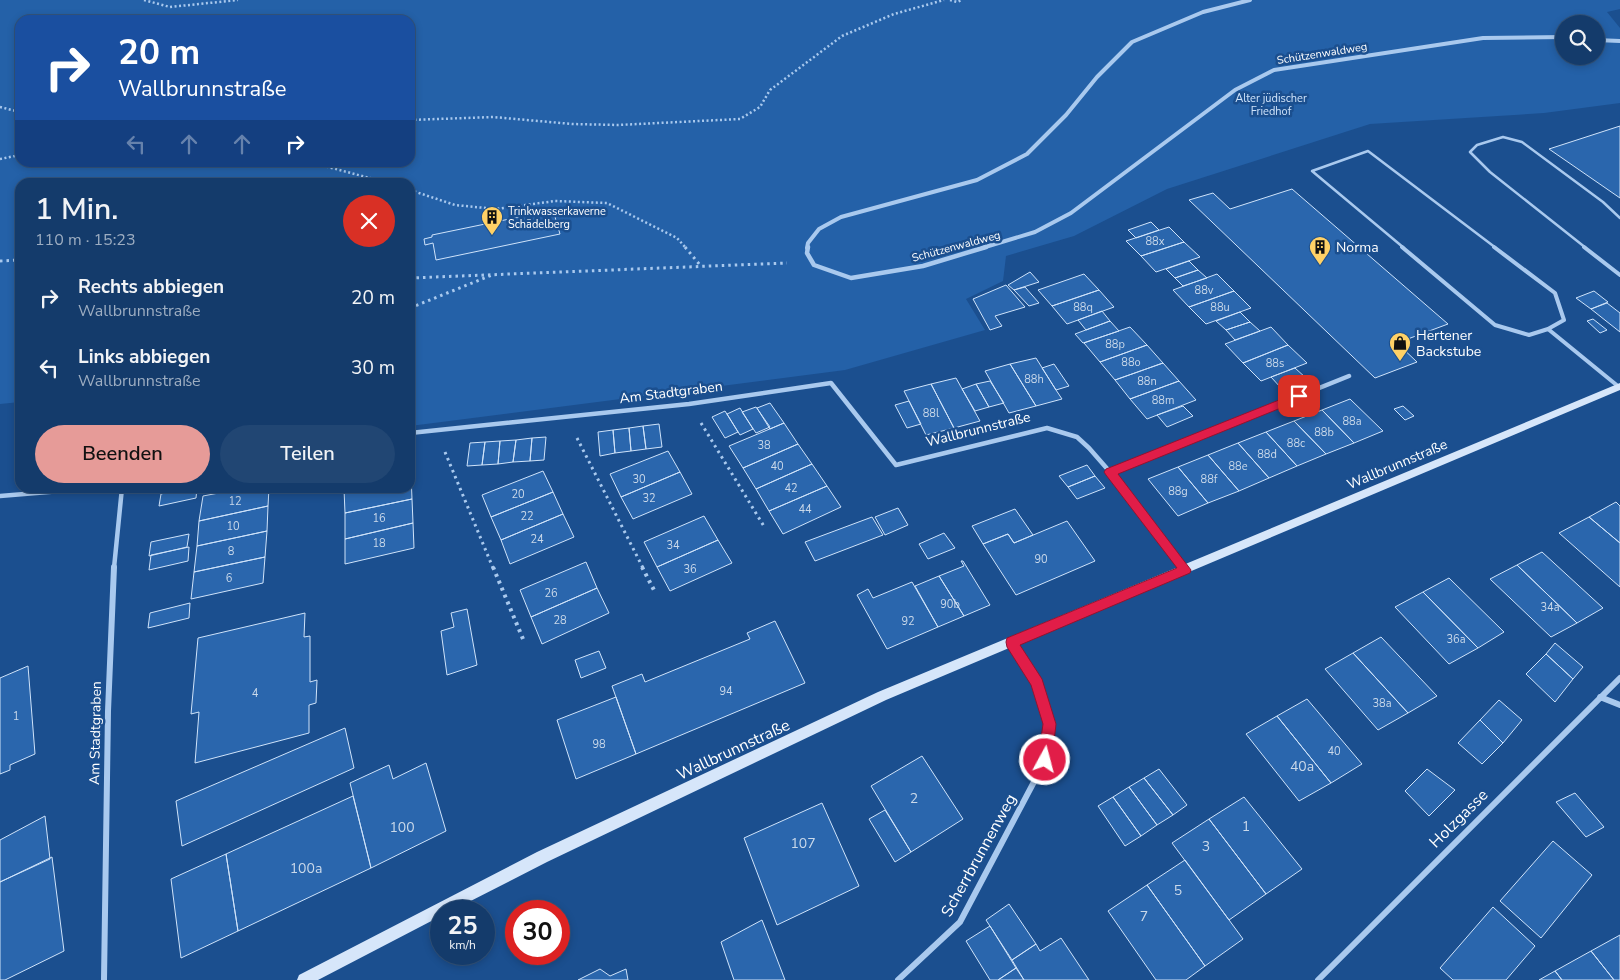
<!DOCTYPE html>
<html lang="de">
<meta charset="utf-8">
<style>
body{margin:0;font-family:"Nunito Sans",sans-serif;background:#214673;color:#f1f3f6;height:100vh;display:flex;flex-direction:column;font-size:19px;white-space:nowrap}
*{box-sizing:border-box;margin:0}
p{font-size:16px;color:#9dadc1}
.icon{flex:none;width:28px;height:28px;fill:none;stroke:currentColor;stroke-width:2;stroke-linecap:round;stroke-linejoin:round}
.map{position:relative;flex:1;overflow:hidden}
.details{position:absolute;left:15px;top:178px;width:400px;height:315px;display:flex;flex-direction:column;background:#143b6b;border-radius:15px;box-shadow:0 2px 8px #0003,0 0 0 1px #33557e}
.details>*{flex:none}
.hud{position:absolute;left:15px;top:15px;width:400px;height:152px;border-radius:15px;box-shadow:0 2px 8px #0003,0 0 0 1px #33557e;background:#1a4fa0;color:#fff;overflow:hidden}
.buttons{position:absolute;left:1555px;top:15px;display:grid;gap:10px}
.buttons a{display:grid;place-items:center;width:50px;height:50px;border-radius:50%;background:#143b6b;box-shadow:0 2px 8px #0003,0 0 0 1px #33557e;font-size:25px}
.speed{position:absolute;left:430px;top:900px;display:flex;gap:10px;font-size:25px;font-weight:700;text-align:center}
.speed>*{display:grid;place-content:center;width:65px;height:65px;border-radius:50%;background:#143b6b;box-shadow:0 2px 8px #0003,0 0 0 1px #33557e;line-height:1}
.speed small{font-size:12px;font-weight:400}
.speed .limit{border:8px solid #d22;background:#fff;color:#111}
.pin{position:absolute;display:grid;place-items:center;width:42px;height:42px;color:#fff;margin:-21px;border-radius:10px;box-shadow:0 2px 8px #0006}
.me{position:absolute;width:55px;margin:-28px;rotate:7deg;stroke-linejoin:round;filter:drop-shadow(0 0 4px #0008)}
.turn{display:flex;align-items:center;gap:18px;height:105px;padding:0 20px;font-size:22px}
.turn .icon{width:65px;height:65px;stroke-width:2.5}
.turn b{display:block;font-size:35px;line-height:42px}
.lanes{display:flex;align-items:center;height:48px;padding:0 20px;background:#0003;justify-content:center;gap:25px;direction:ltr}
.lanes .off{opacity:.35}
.round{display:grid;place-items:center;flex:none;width:52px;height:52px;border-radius:26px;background:#214673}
.headline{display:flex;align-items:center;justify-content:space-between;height:85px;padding:0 20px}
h1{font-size:30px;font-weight:600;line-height:38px}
.action{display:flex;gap:10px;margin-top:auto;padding:10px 20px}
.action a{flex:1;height:58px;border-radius:30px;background:#e69b98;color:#111;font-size:20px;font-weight:600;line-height:58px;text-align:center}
.action a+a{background:#214673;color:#f1f3f6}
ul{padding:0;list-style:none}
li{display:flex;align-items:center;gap:15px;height:70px;padding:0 20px}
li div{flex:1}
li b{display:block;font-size:19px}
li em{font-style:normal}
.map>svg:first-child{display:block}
.green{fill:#2461a8;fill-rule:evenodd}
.building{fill:#2a66ad;stroke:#cfe3fa}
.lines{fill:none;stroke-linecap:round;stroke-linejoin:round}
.path-far2{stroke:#a9c9ee;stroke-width:2.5;stroke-dasharray:2 2.5;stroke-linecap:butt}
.path-far1{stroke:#a9c9ee;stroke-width:3;stroke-dasharray:2.5 4;stroke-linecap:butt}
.path{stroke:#a9c9ee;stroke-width:4;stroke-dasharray:3 4.5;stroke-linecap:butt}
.service-far1{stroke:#a9c9ee;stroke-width:2.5}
.service{stroke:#a9c9ee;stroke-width:4}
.minor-far2{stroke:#a9c9ee;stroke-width:4}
.minor-far1{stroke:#a9c9ee;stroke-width:4.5}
.minor{stroke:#a9c9ee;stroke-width:6}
.secondary{fill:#d6e6fa;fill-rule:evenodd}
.route{fill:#e11d48;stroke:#92132f}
.labels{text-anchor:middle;stroke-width:5;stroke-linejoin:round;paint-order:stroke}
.far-street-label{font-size:11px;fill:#fff;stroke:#1b4f8f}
.far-park-label{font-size:11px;fill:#cfe3fa;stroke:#1b4f8f}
.far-poi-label{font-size:11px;fill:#fff;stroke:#1b4f8f;text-anchor:start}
.number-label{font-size:11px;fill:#cad9ea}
.poi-label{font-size:14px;fill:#fff;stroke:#1b4f8f;text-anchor:start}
.street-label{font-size:14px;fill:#fff;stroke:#1b4f8f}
.near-number-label{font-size:14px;fill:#cad9ea}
.near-street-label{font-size:16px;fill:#fff;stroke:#1b4f8f}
</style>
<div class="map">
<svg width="1620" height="980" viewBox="0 0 1620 980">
<rect width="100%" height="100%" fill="#1b4f8f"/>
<path class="green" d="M0,0H1620V9L1607,12L1620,28V103L1544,113L1370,124L1167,189L1074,236L1006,256L1003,281L966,299L985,330L845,370L410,426V182H20V402L0,404ZM20,20H410V162H20ZM1564,24H1596V56H1564Z"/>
<path class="building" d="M1620,126V198L1549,149Z
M1292,189L1448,324L1397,343L1417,362L1375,378L1189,200L1213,193L1230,209Z
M553,210L560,234L436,260L433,243L425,245L424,239L432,237V235Z
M1151,222L1159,230L1136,238L1128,230Z
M1169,227L1184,242L1141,256L1126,241Z
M1184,242L1200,257L1156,272L1141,256Z
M1189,261L1198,270L1175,278L1166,269Z
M1198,270L1207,278L1183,286L1175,278Z
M1030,272L1039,282L1014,290L1008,285Z
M1084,274L1099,290L1052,306L1038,290Z
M1217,274L1234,291L1189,307L1173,290Z
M1006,285L1025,307L995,316L1002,326L990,330L973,299Z
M1025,287L1039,303L1029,306L1014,290Z
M1099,290L1114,307L1067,324L1052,306Z
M1234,291L1251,308L1206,324L1189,307Z
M1594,291L1608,302L1591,309L1576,298Z
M1607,303L1620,313V332L1591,309Z
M1102,311L1110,321L1086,330L1078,320Z
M1240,312L1250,322L1226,330L1216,321Z
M1593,319L1607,330L1600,333L1587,321Z
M1110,321L1119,331L1083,343L1075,334Z
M1250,322L1260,331L1235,340L1226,330Z
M1130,327L1147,345L1100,362L1084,343Z
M1271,327L1288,345L1243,363L1225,344Z
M1147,345L1163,363L1115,380L1100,362Z
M1288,345L1307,363L1261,381L1243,363Z
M1036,358L1056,390L1062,399L1036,406L1010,364Z
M1163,363L1179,381L1130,399L1115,380Z
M1010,364L1036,406L1009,413L985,371Z
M1054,364L1069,386L1056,390L1042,368Z
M1295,368L1306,378L1281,388L1271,377Z
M956,378L980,421L954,428L931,384Z
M990,381L1004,403L989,407L976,384Z
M1179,381L1196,400L1147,419L1130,399Z
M931,384L954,428L926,435L904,391Z
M976,384L989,407L975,411L962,389Z
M1350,399L1383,431L1354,443L1322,410Z
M909,401L921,424L907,428L895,405Z
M770,403L784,423L770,429L757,408Z
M1183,406L1193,416L1167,427L1157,415Z
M1403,406L1414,416L1405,420L1394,409Z
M756,407L770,427L756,433L742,412Z
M740,408L753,429L740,435L727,414Z
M1322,410L1354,443L1326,454L1294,421Z
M725,411L738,432L725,438L712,417Z
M1294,421L1326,454L1297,466L1266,432Z
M784,423L798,444L743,468L729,446Z
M659,424L662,447L646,449L643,426Z
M643,426L646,449L631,451L629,428Z
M629,428L631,451L615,453L613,430Z
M613,430L615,453L600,456L598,432Z
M1266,432L1297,466L1269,478L1238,443Z
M546,437L544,460L530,461L532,438Z
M532,438L530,461L513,462L516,440Z
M516,440L513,462L498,464L500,441Z
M500,441L498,464L482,465L485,442Z
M485,442L482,465L467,466L470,443Z
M1238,443L1269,478L1239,491L1208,455Z
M798,444L812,464L756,489L743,468Z
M668,451L680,472L621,497L610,474Z
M1208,455L1239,491L1208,503L1178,467Z
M812,464L827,486L769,511L756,489Z
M1087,465L1095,476L1068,487L1059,476Z
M1178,467L1208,503L1178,516L1148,479Z
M543,471L553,492L491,517L482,495Z
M680,472L692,494L633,519L621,497Z
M411,475L412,499L345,513L344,489L410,488Z
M1095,476L1105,488L1077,499L1068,487Z
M827,486L841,507L783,534L769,511Z
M188,488H197L196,498L159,506L161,494Z
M245,488H269L268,506L199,521L203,496Z
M553,492L563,514L501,540L491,517Z
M412,499L413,523L345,539V513Z
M1616,502L1620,506V543L1589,517Z
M268,506L267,531L197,546L199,521Z
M898,508L908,525L885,535L875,517Z
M1015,509L1033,535L1014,543L1008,534L983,544L972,526Z
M563,514L574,537L510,564L501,540Z
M704,516L718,540L657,567L644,542Z
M872,517L883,535L815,561L805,542Z
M1589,517L1620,543V587L1559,533Z
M1067,521L1095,561L1016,595L983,544L1008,534L1014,543Z
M413,523L414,548L345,564V539Z
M267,531L265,557L194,572L197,546Z
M944,533L955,548L928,559L919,544Z
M189,534L187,547L149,556L151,542Z
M718,540L732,563L670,591L657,567Z
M189,547L188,561L149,570L151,555Z
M1542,552L1603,608L1577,623L1517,565Z
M265,557L263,583L191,599L194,572Z
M961,561H963L990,605L964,616L939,576L964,566Z
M586,562L597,588L531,617L520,590Z
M1517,565L1577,623L1551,637L1490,579Z
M939,576L964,616L938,627L915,586Z
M1449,578L1504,632L1478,648L1423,592Z
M912,582L938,627L887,649L857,595L868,589L873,598Z
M597,588L609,613L542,644L531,617Z
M1423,592L1478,648L1449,664L1395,607Z
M190,603L189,618L148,628L150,613Z
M467,609L477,665L447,675L441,631L454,627L451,613Z
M305,613L304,637L310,636V682L317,680L316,703L309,705V733L195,763L199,712L191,714L198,638Z
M775,621L805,683L636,754L612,686L642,674L645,682L750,639L747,633Z
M1381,637L1437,696L1408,713L1353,653Z
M1555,643L1583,667L1573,679L1546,654Z
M599,651L606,668L581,678L575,660Z
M1353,653L1408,713L1378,730L1325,669Z
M1546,654L1573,679L1555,702L1526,674Z
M28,666L35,754L10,765V770L0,774V678Z
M616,697L636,754L576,779L557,720Z
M1307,699L1362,764L1331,783L1277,716Z
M1499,700L1522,720L1503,743L1480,720Z
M1277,716L1331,783L1299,801L1246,734Z
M1480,720L1503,743L1482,764L1458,743Z
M345,728L354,768L182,846L176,801Z
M922,756L963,819L911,852L871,786Z
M426,763L446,831L371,868L350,783L389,765L393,779Z
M1159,769L1187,805L1173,815L1144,778Z
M1427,769L1455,790L1429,816L1405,791Z
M1144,778L1173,815L1157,825L1129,787Z
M1129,787L1157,825L1141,836L1113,797Z
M1575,793L1604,827L1586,837L1556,802Z
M353,796L371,868L238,931L226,854Z
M1113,797L1141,836L1125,846L1098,806Z
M1244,797L1302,869L1266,894L1209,819Z
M822,803L859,886L777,925L744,838Z
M885,810L911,852L895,862L869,819Z
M45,816L50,859L0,882V840Z
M1209,819L1266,894L1229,920L1172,843Z
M1553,841L1592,875L1541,938L1500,901Z
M226,854L238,931L181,958L171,879Z
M52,857L64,951L5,980H0V882Z
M1185,860L1243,939L1205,966L1147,885Z
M1147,885L1205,966L1186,980H1156L1108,911Z
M1009,904L1036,944L1012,960L986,920Z
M1493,907L1535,946L1506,980H1453L1440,968Z
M762,920L785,980H734L721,942Z
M990,926L1016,968L998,980H990L966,941Z
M1620,935V980H1614L1591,951Z
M1061,938L1089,980H1024L1012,960L1036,944L1040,951Z
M1591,951L1614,980H1562L1555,971Z
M1016,968L1024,980H998Z
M600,969L610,976L626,969L628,980H578Z
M1555,971L1562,980H1539Z"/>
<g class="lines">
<path class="path-far2" d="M144,0L170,7L238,0
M950,0L957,2L962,0
M0,107L20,112
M410,120L493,117L572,124L618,125L740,119L760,107L770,90L842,36L894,14L944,0
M0,159L20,155
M309,162L385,182
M410,190L455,205L496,209L555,201L607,203L677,238L686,248"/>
<path class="path-far1" d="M685,247L700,265
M0,261L20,260
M410,278L787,263
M410,308L492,275
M701,423L765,528
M577,438L643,568
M445,452L493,568"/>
<path class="path" d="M493,567L523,639
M642,567L655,592"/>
<path class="service-far1" d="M1404,248L1312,171L1368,151L1496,248
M1586,248L1490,172L1470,152L1477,145L1503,137L1522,142L1603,202L1620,218"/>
<path class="service" d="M1402,247L1495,325L1529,335L1548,329
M1494,247L1555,293L1564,320L1548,329
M1584,247L1620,275
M1548,329L1619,387"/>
<path class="minor-far2" d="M1596,40L1620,41
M807,248L808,243L819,229L841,217L977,180L1027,154L1066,115L1097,77L1132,42L1203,12L1250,0
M982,248L1035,232L1071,213L1235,90L1274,70L1483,38L1564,37"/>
<path class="minor-far1" d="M808,247L807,253L814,265L851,278L923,266L986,247
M410,433L689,404L831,383L896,465L1047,428L1077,437L1089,448L1110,472
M0,496L97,488
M114,568L122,488
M1184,568L1110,472L1349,376"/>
<path class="minor" d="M1183,567L1185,569
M1600,697L1620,705
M104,980L108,711L114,567
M898,980L960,922L1045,761L1050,724L1037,683L1012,643
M1318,980L1620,678"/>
<path class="secondary" d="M1620,383V390L886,700L547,862L451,911H441V916L318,980H297L299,975L537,852L878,692Z"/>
</g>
<path class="route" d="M1299,392L1303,393L1305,396L1303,399L1118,474L1191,570L1190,573L1020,645L1042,679L1056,724L1052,760L1050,765L1045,767L1040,765L1038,760L1043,724L1031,685L1007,647L1006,642L1007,638L1177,568L1106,475L1104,472L1106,469Z"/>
<defs>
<g id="building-pin" transform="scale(1.125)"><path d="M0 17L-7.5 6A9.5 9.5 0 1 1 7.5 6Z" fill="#ffd166" stroke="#1b4f8f"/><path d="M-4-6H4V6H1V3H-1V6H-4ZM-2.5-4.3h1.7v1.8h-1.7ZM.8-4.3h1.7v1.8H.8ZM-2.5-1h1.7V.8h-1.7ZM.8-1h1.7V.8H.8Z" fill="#111"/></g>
<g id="shop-pin" transform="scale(1.125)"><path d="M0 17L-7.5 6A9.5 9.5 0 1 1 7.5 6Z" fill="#ffd166" stroke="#1b4f8f"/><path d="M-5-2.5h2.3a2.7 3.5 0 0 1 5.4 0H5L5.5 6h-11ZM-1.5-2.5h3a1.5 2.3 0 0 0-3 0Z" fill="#111"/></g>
</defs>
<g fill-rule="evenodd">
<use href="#building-pin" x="492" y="217"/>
<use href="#building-pin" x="1320" y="247"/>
<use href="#shop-pin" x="1400" y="343"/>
</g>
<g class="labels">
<g class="far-street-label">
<text transform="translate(1322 53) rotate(-9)" y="4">Schützenwaldweg</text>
<text transform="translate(956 246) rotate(-15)" y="4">Schützenwaldweg</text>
</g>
<g class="far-park-label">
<text x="1271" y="102">Alter jüdischer<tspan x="1271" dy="13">Friedhof</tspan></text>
</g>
<g class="far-poi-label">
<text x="508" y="215">Trinkwasserkaverne<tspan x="508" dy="13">Schädelberg</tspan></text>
</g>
<g class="number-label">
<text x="1155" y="245">88x</text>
<text x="1204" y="294">88v</text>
<text x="1083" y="311">88q</text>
<text x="1220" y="311">88u</text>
<text x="1115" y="348">88p</text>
<text x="1131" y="366">88o</text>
<text x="1275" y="367">88s</text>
<text x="1034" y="383">88h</text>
<text x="1147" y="385">88n</text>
<text x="1163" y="404">88m</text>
<text x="931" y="417">88l</text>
<text x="1352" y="425">88a</text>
<text x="1324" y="436">88b</text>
<text x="1296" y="447">88c</text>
<text x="764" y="449">38</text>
<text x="1267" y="458">88d</text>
<text x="777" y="470">40</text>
<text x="1238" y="470">88e</text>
<text x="639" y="483">30</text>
<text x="1209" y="483">88f</text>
<text x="791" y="492">42</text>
<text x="1178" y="495">88g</text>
<text x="518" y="498">20</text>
<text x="649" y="502">32</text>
<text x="235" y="505">12</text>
<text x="805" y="513">44</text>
<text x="527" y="520">22</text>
<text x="379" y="522">16</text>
<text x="233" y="530">10</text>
<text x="537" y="543">24</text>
<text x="379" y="547">18</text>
<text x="673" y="549">34</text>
<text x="231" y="555">8</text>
<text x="1041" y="563">90</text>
<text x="690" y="573">36</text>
<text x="229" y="582">6</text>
<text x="551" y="597">26</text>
<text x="950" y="608">90b</text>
<text x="1550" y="611">34a</text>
<text x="560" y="624">28</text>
<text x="908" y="625">92</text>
<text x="1456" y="643">36a</text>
<text x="726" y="695">94</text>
<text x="255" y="697">4</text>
<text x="1382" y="707">38a</text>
<text x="16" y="720">1</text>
<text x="599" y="748">98</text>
<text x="1334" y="755">40</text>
</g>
<g class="poi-label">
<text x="1336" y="252">Norma</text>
<text x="1416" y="340">Hertener<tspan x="1416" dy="16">Backstube</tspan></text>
</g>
<g class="street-label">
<text transform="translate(671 392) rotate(-7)" y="5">Am Stadtgraben</text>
<text transform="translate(978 429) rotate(-14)" y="5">Wallbrunnstraße</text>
<text transform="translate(1397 464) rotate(-23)" y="5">Wallbrunnstraße</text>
<text transform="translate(95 733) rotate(-89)" y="5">Am Stadtgraben</text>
</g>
<g class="near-number-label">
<text x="1302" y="771">40a</text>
<text x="914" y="803">2</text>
<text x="1246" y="831">1</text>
<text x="402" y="832">100</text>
<text x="803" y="848">107</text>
<text x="1206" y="851">3</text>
<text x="306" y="873">100a</text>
<text x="1178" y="895">5</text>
<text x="1144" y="921">7</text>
</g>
<g class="near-street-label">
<text transform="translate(733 749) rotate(-25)" y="6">Wallbrunnstraße</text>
<text transform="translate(1458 818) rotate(-45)" y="6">Holzgasse</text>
<text transform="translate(978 855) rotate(-61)" y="6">Scherrbrunnenweg</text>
</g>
</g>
</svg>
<div class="buttons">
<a><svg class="icon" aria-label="search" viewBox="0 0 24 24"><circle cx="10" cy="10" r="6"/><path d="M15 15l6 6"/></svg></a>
</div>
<div class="speed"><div>25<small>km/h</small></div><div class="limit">30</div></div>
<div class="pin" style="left:1299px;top:396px;background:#d93025"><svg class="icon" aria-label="arrive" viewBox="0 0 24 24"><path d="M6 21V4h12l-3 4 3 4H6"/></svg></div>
<svg class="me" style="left:1045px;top:760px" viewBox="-20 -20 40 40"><circle r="17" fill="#e11d48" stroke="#fff" stroke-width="3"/><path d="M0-11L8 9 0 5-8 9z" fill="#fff"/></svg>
<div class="hud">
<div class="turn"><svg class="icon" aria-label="right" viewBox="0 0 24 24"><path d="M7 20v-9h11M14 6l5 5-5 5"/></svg><div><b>20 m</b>Wallbrunnstraße</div></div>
<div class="lanes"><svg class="icon off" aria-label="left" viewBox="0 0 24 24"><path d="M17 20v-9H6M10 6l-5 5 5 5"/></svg><svg class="icon off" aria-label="ahead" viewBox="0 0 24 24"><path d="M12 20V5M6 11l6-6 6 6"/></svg><svg class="icon off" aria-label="ahead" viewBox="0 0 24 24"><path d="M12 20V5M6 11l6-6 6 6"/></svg><svg class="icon" aria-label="right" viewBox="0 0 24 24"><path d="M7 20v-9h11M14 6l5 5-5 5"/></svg></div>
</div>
<section class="details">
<div class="headline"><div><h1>1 Min.</h1><p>110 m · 15:23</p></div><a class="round" style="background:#d93025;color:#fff"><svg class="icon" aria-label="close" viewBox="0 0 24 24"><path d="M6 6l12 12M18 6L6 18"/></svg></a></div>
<ul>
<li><svg class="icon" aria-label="right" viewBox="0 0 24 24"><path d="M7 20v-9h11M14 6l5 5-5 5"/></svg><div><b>Rechts abbiegen</b><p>Wallbrunnstraße</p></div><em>20 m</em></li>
<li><svg class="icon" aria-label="left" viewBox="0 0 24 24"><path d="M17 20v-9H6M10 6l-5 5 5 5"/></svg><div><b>Links abbiegen</b><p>Wallbrunnstraße</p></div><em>30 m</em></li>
</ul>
<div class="action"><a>Beenden</a><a>Teilen</a></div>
</section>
</div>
